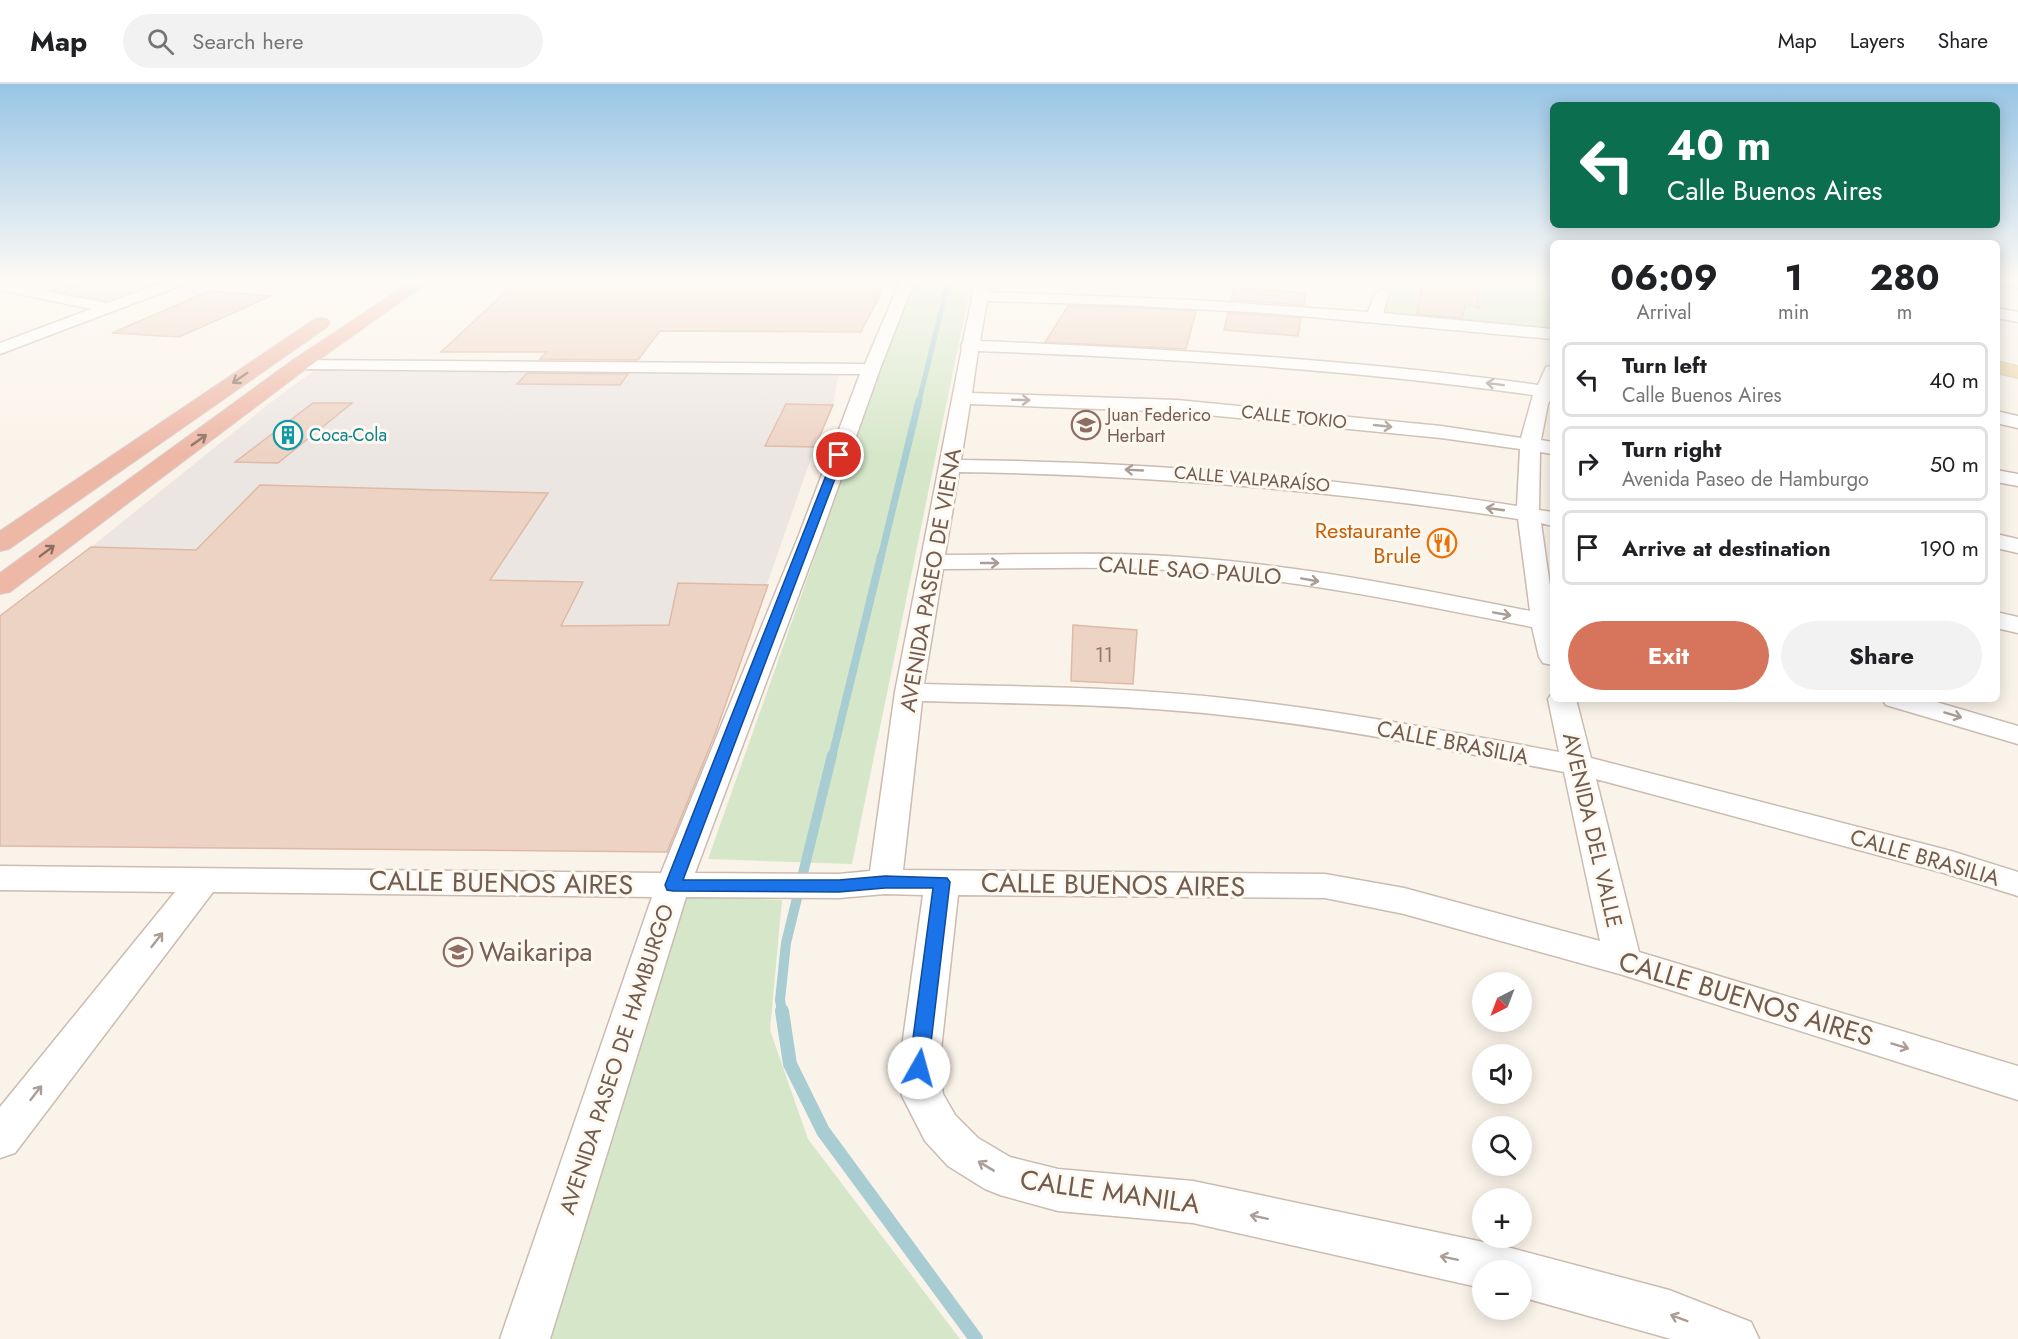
<!DOCTYPE html>
<meta charset="utf-8">
<style>
body{margin:0;font-family:Jost,sans-serif;background:#f2f2f2;color:#202124;height:100vh;display:flex;flex-direction:column;font-size:22px;white-space:nowrap}
*{box-sizing:border-box;margin:0}
p{font-size:20px;color:#757577}
.icon{flex:none;width:33px;height:33px;fill:none;stroke:currentColor;stroke-width:2;stroke-linecap:round;stroke-linejoin:round}
.map{position:relative;flex:1;overflow:hidden}
.drawer{position:absolute;left:1550px;top:156px;width:450px;height:462px;display:flex;flex-direction:column;background:#fff;border-radius:9px;box-shadow:0 3px 15px #0003}
.drawer>*{flex:none}
.banner{position:absolute;left:1550px;top:18px;width:450px;height:126px;border-radius:9px;box-shadow:0 3px 15px #0003;background:#0b6e4f;color:#fff;overflow:hidden}
.needle{width:39px;rotate:222deg}
.controls{position:absolute;left:1472px;top:888px;display:grid;gap:12px}
.controls a{display:grid;place-items:center;width:60px;height:60px;border-radius:50%;background:#fff;box-shadow:0 3px 15px #0003;font-size:30px}
.pin{position:absolute;display:grid;place-items:center;width:51px;height:51px;color:#fff;margin:-26px;border:3px solid #fff;border-radius:50%;box-shadow:0 2px 6px #0007}
.me{position:absolute;width:66px;margin:-33px;rotate:7deg;stroke-linejoin:round;filter:drop-shadow(0 0 4px #0008)}
.turn{display:flex;align-items:center;gap:21px;height:126px;padding:0 18px;font-size:27px}
.turn .icon{width:78px;height:78px;stroke-width:2.5}
.turn b{display:block;font-size:42px;line-height:51px}
.eta{display:flex;justify-content:space-evenly;align-items:center;height:102px;text-align:center}
.eta b{font-size:36px;font-weight:700;line-height:42px}
.cta{display:flex;gap:12px;margin-top:auto;padding:12px 18px}
.cta a{flex:1;height:69px;border-radius:36px;background:#d7745c;color:#fff;font-size:24px;font-weight:700;line-height:69px;text-align:center}
.cta a+a{background:#f2f2f2;color:#202124}
ul{padding:0;list-style:none}
li{display:flex;align-items:center;gap:18px;height:75px;margin:0 12px 9px;padding:0 6px;border:3px solid #e0e0e0;border-radius:9px}
li div{flex:1}
li b{display:block;font-size:22px}
li em{font-style:normal}
header{display:flex;align-items:center;gap:36px;box-sizing:border-box;height:84px;padding:0 30px;background:#fff;border-bottom:2px solid #e0e0e0}
header strong{font-size:28px}
nav{display:flex;gap:33px;margin-inline-start:auto;font-size:21px}
.search{width:420px;height:54px;background:#f2f2f2;display:flex;align-items:center;gap:15px;box-sizing:border-box;padding:0 21px;border-radius:33px;color:#757577;font-size:22px}
.map>svg:first-child{display:block}
.industrial{fill:#ece6e2}
.green{fill:#d6e7c9}
.lines{fill:none;stroke-linecap:round;stroke-linejoin:round}
.stream-far4{stroke:#a7cdd3;stroke-width:5}
.stream-far3{stroke:#a7cdd3;stroke-width:7}
.stream-far2{stroke:#a7cdd3;stroke-width:8}
.stream-far1{stroke:#a7cdd3;stroke-width:10}
.stream{stroke:#a7cdd3;stroke-width:14}
.building{fill:#edd3c4;stroke:#debaa6;stroke-width:1.5}
.minor-casing{stroke:#ccbbb0;stroke-width:3}
.major-casing{stroke:#d8d1ce;stroke-width:2}
.highway-casing{stroke:#d8d1ce;stroke-width:2}
.minor{fill:#fff;fill-rule:evenodd}
.major{fill:#f1d5a9;fill-rule:evenodd}
.highway{fill:#eeb8a7;fill-rule:evenodd}
.oneway{stroke:#8b6e61}
.oneway2{stroke:#aa9d95}
.route{fill:#1a73e8;stroke:#114b97;stroke-width:1.5}
.labels{text-anchor:middle;stroke-width:6;stroke-linejoin:round;paint-order:stroke}
.far-education-label{font-size:18px;fill:#785e54;stroke:#fdf8f0;text-anchor:start}
.far-street-label{font-size:18px;fill:#725b4f;stroke:#fdf8f0}
.far-culture-label{font-size:18px;fill:#0d838f;stroke:#fdf8f0;text-anchor:start}
.number-label{font-size:20px;fill:#91796c}
.food-label{font-size:22px;fill:#c56008;stroke:#fdf8f0;text-anchor:end}
.street-label{font-size:22px;fill:#725b4f;stroke:#fdf8f0}
.near-street-label{font-size:27px;fill:#725b4f;stroke:#fdf8f0}
.near-education-label{font-size:27px;fill:#785e54;stroke:#fdf8f0;text-anchor:start}
</style>
<header>
<strong>Map</strong>
<div class="search"><svg class="icon" aria-label="search" viewBox="0 0 24 24"><circle cx="10" cy="10" r="6"/><path d="M15 15l6 6"/></svg>Search here</div>
<nav><a>Map</a><a>Layers</a><a>Share</a></nav>
</header>
<div class="map">
<svg width="2018" height="1255" viewBox="0 0 2018 1255">
<rect width="100%" height="100%" fill="#faf3e9"/>
<path class="industrial" d="M316,285L839,288L833,321L815,363L673,768L0,763V532L91,463L270,319Z"/>
<path class="green" d="M85,195H169L101,219L40,206Z
M913,195H972L852,780L708,775Z
M1423,195H1552V249L1372,228L1378,204L1418,208Z
M682,812L782,816L770,946L808,1055L960,1255H544Z"/>
<g class="lines">
<path class="stream-far4" d="M919,317L949,195"/>
<path class="stream-far3" d="M881,473L919,316"/>
<path class="stream-far2" d="M832,673L881,472"/>
<path class="stream-far1" d="M782,928L780,916L786,859L832,671"/>
<path class="stream" d="M782,927L790,980L823,1047L976,1255"/>
</g>
<path class="building" d="M519,195H888L861,248L660,247L638,276L540,275L547,268H441Z
M1407,195H1476L1479,224L1466,219L1462,234L1417,230L1422,202Z
M1234,204L1254,205L1306,209L1304,221L1231,216Z
M209,207L271,212L179,253L112,249Z
M1068,222L1122,223L1196,227L1186,265L1045,258Z
M1228,229L1301,234L1298,252L1224,246Z
M527,289L628,290L620,301L517,300Z
M313,319H352L278,379L235,378Z
M786,320L833,321L815,363L765,362Z
M260,401L548,409L490,496L583,498L561,542L669,541L678,499L768,501L715,650L667,768L0,762V532L91,463L196,466Z
M1073,541L1137,546L1133,600L1071,597Z"/>
<g class="lines">
<g class="minor-casing">
<path id="minor" d="M60,195H82L80,198L45,207L107,219L173,195H192L190,198L0,270V259L91,225L0,206V198L26,203Z
M427,195H442L433,200L428,199Z
M901,195H915L880,285L821,451L695,789L839,790L870,787L895,608L962,264L961,262L963,258L972,214L971,212L976,195H990L988,208L1194,216L1368,228L1375,209L1382,205L1389,209L1383,229L1552,245V255L1266,229L1122,221L987,217L980,257C1167,265 1353,275 1538,301L1546,283L1552,282V313L1548,320L1541,356L1552,358V370L1540,368L1539,426L1552,428V442L1541,439L1552,516V581L1543,579L1539,573L1532,543C1417,520 1301,496 1183,487C1103,481 1023,485 943,485L924,600C1027,603 1130,603 1232,615C1342,627 1451,648 1559,668L1548,615L1552,609V615H1576L1591,674L1951,767L2018,788V812L1944,789L1596,695L1639,868L2018,982V1016L1623,891L1404,830L1325,814L958,811L939,984L943,1010L955,1031L978,1054L1010,1073L1058,1085L1193,1097L1507,1163L1669,1206L1751,1238L1759,1255H1671L1521,1213V1186H1482V1204L1193,1139L1058,1127L1000,1111L985,1105L948,1082L925,1057L902,1012L899,984L923,811L885,810L839,814L686,813L550,1255H500L652,813L213,808L15,1069L0,1074V1023L175,808L0,806V782L661,789L799,451L860,290L300,285L294,284L291,280L294,276L865,280ZM978,267C1164,274 1349,285 1533,311L1521,354L1441,342L1177,316L972,309ZM970,320L1177,328L1441,354L1520,365L1517,422C1333,393 1147,378 961,376ZM959,388C1146,391 1333,406 1518,435L1530,527C1415,504 1299,481 1182,473C1104,467 1024,471 945,471ZM922,617C1025,620 1129,620 1231,632C1343,644 1453,667 1564,688L1600,857L1404,804L1325,790L903,786Z
M1305,195H1341C1333,202 1313,202 1305,195Z
M1996,195L2018,196V204L1996,200Z
M1996,224L2018,228V238L1996,234Z
M1996,327L2018,332V344L1996,339Z
M1996,386L2018,390V402L1996,398Z
M1996,450L2018,455V469L1996,464Z
M1996,528L2018,533V549L1996,544Z
M1882,615H1926L2018,642V660L1886,621Z"/>
</g>
<g class="major-casing">
<path id="major" d="M1996,277L2018,282V294L1996,289Z"/>
</g>
<g class="highway-casing">
<path id="highway" d="M415,195H433L307,284L10,508L0,510V489L293,276Z
M321,234L327,235L330,239L327,243L9,465L0,467V447L315,235Z"/>
</g>
<use href="#minor" class="minor"/>
<use href="#major" class="major"/>
<use href="#highway" class="highway"/>
</g>
<defs><path id="oneway-shaft" d="M-6 0H5M1.5-3L5.5 0L1.5 3" fill="none" stroke-width="1.6" stroke-linecap="round" stroke-linejoin="round" transform="scale(1.5)"/></defs>
<g class="oneway">
<use href="#oneway-shaft" transform="translate(240 294) rotate(145)"/>
<use href="#oneway-shaft" transform="translate(199 356) rotate(-35)"/>
<use href="#oneway-shaft" transform="translate(47 467) rotate(-37)"/>
</g>
<g class="oneway2">
<use href="#oneway-shaft" transform="translate(1495 300) rotate(-173)"/>
<use href="#oneway-shaft" transform="translate(1021 316) rotate(2)"/>
<use href="#oneway-shaft" transform="translate(1383 342) rotate(6)"/>
<use href="#oneway-shaft" transform="translate(1134 386) rotate(-177)"/>
<use href="#oneway-shaft" transform="translate(1495 425) rotate(-172)"/>
<use href="#oneway-shaft" transform="translate(990 479)"/>
<use href="#oneway-shaft" transform="translate(1310 496) rotate(10)"/>
<use href="#oneway-shaft" transform="translate(1502 530) rotate(10)"/>
<use href="#oneway-shaft" transform="translate(1953 631) rotate(17)"/>
<use href="#oneway-shaft" transform="translate(157 856) rotate(-52)"/>
<use href="#oneway-shaft" transform="translate(1900 962) rotate(17)"/>
<use href="#oneway-shaft" transform="translate(36 1009) rotate(-52)"/>
<use href="#oneway-shaft" transform="translate(986 1082) rotate(-149)"/>
<use href="#oneway-shaft" transform="translate(1259 1133) rotate(-168)"/>
<use href="#oneway-shaft" transform="translate(1449 1174) rotate(-168)"/>
<use href="#oneway-shaft" transform="translate(1679 1234) rotate(-159)"/>
</g>
<linearGradient id="sky" x2="0" y2="1"><stop stop-color="#98c5e6"/><stop offset="0.53" stop-color="#fdfaf5"/><stop offset="1" stop-color="#fdfaf5" stop-opacity="0"/></linearGradient>
<rect width="2018" height="370" fill="url(#sky)"/>
<path class="route" d="M839,368L844,371L683,796H839L885,792L947,794L950,798L928,984L925,989L919,992L912,989L909,984L933,804H885L839,808L673,807L667,806L665,801L834,371Z"/>
<defs>
<g id="school-ring" transform="scale(1.5)"><circle r="9.5" fill="#fdf8f0" stroke="#8d6e63" stroke-width="1.5"/><path d="M0-5L7-2L0 1L-7-2ZM-4 1L0 2.5L4 1V4Q0 6-4 4Z" fill="#8d6e63"/></g>
<g id="building-ring" transform="scale(1.5)"><circle r="9.5" fill="#fdf8f0" stroke="#0f9aa8" stroke-width="1.5"/><path d="M-4-6H4V6H1V3H-1V6H-4ZM-2.5-4.3h1.7v1.8h-1.7ZM.8-4.3h1.7v1.8H.8ZM-2.5-1h1.7V.8h-1.7ZM.8-1h1.7V.8H.8Z" fill="#0f9aa8"/></g>
<g id="restaurant-ring" transform="scale(1.5)"><circle r="9.5" fill="#fdf8f0" stroke="#e8710a" stroke-width="1.5"/><path d="M-5-6h1v4h1v-4h1v4h1v-4h1v5L-1.5 .5V6h-2V.5L-5-1ZM5-6V6H3V1.5H1.5Q1.5-4 5-6Z" fill="#e8710a"/></g>
</defs>
<g fill-rule="evenodd">
<use href="#school-ring" x="1086" y="341"/>
<use href="#building-ring" x="288" y="351"/>
<use href="#restaurant-ring" x="1442" y="459"/>
<use href="#school-ring" x="458" y="868"/>
</g>
<g class="labels">
<g class="far-education-label">
<text x="1107" y="337">Juan Federico<tspan x="1107" dy="21">Herbart</tspan></text>
</g>
<g class="far-street-label">
<text transform="translate(1294 333) rotate(6)" y="6">CALLE TOKIO</text>
<text transform="translate(1252 395) rotate(5)" y="6">CALLE VALPARAÍSO</text>
</g>
<g class="far-culture-label">
<text x="309" y="357">Coca-Cola</text>
</g>
<g class="number-label">
<text x="1104" y="578">11</text>
</g>
<g class="food-label">
<text x="1421" y="454">Restaurante<tspan x="1421" dy="25">Brule</tspan></text>
</g>
<g class="street-label">
<text transform="translate(1190 486) rotate(4)" y="8">CALLE SAO PAULO</text>
<text transform="translate(930 496) rotate(-80)" y="8">AVENIDA PASEO DE VIENA</text>
<text transform="translate(1453 658) rotate(11)" y="8">CALLE BRASILIA</text>
<text transform="translate(1593 746) rotate(77)" y="8">AVENIDA DEL VALLE</text>
<text transform="translate(1925 773) rotate(16)" y="8">CALLE BRASILIA</text>
<text transform="translate(616 975) rotate(-72)" y="8">AVENIDA PASEO DE HAMBURGO</text>
</g>
<g class="near-street-label">
<text transform="translate(501 799) rotate(1)" y="9">CALLE BUENOS AIRES</text>
<text transform="translate(1113 801) rotate(1)" y="9">CALLE BUENOS AIRES</text>
<text transform="translate(1746 915) rotate(17)" y="9">CALLE BUENOS AIRES</text>
<text transform="translate(1110 1108) rotate(8)" y="9">CALLE MANILA</text>
</g>
<g class="near-education-label">
<text x="479" y="877">Waikaripa</text>
</g>
</g>
</svg>
<div class="controls">
<a><svg class="needle" viewBox="-14 -14 28 28"><path d="M0-13l5 13h-10z" fill="#e53935"/><path d="M0 13l5-13h-10z" fill="#757577"/></svg></a>
<a><svg class="icon" aria-label="sound" viewBox="0 0 24 24"><path d="M4 9h4l5-4v14l-5-4H4zM17 9q2 3 0 6"/></svg></a>
<a><svg class="icon" aria-label="search" viewBox="0 0 24 24"><circle cx="10" cy="10" r="6"/><path d="M15 15l6 6"/></svg></a>
<a>+</a>
<a>−</a>
</div>
<div class="pin" style="left:839px;top:371px;background:#d93025"><svg class="icon" aria-label="arrive" viewBox="0 0 24 24"><path d="M6 21V4h12l-3 4 3 4H6"/></svg></div>
<svg class="me" style="left:919px;top:984px" viewBox="-20 -20 40 40"><circle r="19" fill="#fff"/><path d="M0-13L10 11 0 6-10 11z" fill="#1a73e8"/></svg>
<div class="banner">
<div class="turn"><svg class="icon" aria-label="left" viewBox="0 0 24 24"><path d="M17 20v-9H6M10 6l-5 5 5 5"/></svg><div><b>40 m</b>Calle Buenos Aires</div></div>
</div>
<section class="drawer">
<div class="eta">
<div><b>06:09</b><p>Arrival</p></div>
<div><b>1</b><p>min</p></div>
<div><b>280</b><p>m</p></div>
</div>
<ul>
<li><svg class="icon" aria-label="left" viewBox="0 0 24 24"><path d="M17 20v-9H6M10 6l-5 5 5 5"/></svg><div><b>Turn left</b><p>Calle Buenos Aires</p></div><em>40 m</em></li>
<li><svg class="icon" aria-label="right" viewBox="0 0 24 24"><path d="M7 20v-9h11M14 6l5 5-5 5"/></svg><div><b>Turn right</b><p>Avenida Paseo de Hamburgo</p></div><em>50 m</em></li>
<li><svg class="icon" aria-label="arrive" viewBox="0 0 24 24"><path d="M6 21V4h12l-3 4 3 4H6"/></svg><div><b>Arrive at destination</b></div><em>190 m</em></li>
</ul>
<div class="cta"><a>Exit</a><a>Share</a></div>
</section>
</div>
